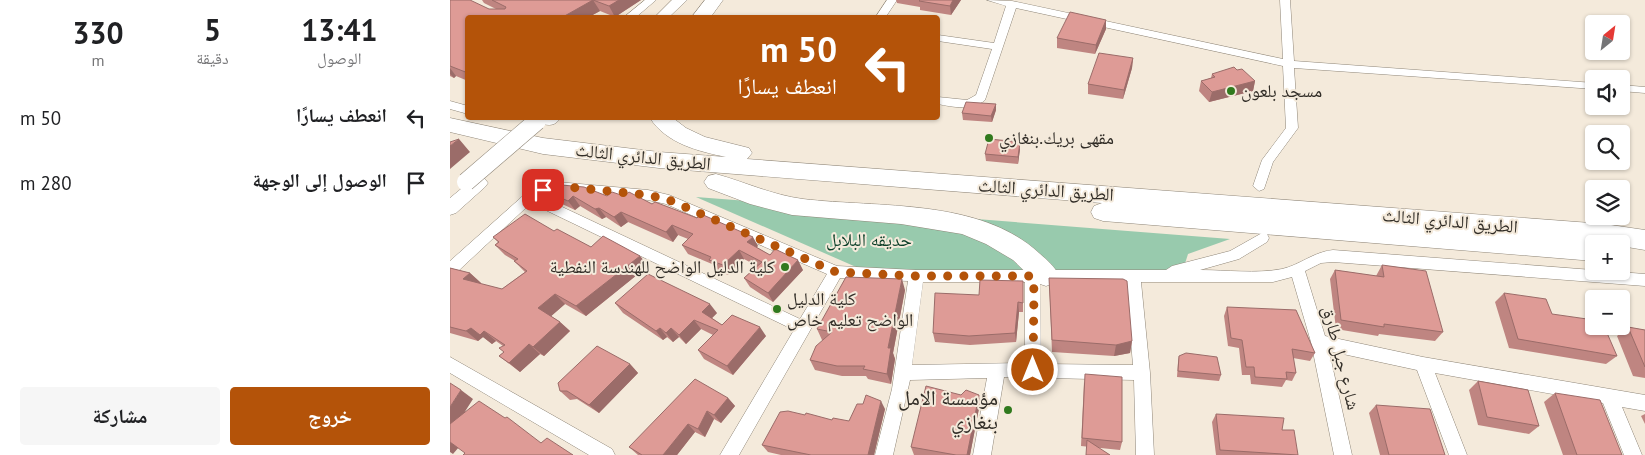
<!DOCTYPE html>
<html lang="ar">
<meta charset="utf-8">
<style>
body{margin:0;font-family:"PT Sans","Noto Naskh Arabic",sans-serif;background:#f6f6f6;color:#202124;direction:rtl;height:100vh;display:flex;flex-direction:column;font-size:19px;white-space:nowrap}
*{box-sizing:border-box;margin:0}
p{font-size:16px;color:#757577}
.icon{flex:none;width:28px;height:28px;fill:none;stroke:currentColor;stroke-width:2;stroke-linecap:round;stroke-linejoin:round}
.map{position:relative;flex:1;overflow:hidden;direction:ltr}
.drawer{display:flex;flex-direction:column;background:#fff;width:450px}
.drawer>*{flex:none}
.banner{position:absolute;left:15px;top:15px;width:475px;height:105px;border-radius:5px;box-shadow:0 1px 4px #0004;direction:rtl;background:#b45309;color:#fff;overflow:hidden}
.needle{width:32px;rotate:30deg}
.buttons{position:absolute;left:1135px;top:15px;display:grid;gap:10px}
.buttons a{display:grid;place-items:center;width:45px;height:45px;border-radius:5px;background:#fff;box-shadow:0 1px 4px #0004;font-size:25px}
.pin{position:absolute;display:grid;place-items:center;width:42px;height:42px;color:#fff;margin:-21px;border-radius:10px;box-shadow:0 2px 8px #0006}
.me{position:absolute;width:55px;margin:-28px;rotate:0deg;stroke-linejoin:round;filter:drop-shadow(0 0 4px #0008)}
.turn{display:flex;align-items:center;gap:18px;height:105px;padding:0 20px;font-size:22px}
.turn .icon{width:65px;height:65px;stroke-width:2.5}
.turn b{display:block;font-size:35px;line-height:42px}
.eta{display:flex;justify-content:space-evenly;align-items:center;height:85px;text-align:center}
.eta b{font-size:30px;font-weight:700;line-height:35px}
.cta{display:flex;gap:10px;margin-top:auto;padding:10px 20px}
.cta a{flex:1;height:58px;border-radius:5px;background:#b45309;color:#fff;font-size:20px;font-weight:700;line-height:58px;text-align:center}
.cta a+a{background:#f6f6f6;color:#202124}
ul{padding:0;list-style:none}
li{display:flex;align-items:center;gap:15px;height:65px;padding:0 20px}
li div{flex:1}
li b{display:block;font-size:19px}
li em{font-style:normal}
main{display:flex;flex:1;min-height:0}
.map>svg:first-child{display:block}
.green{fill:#98caad}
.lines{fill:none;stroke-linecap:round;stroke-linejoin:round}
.street-casing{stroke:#8f8678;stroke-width:1}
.secondary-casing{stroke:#8f8678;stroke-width:1}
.highway-casing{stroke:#8f8678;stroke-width:1}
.street{fill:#fff;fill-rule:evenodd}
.secondary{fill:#fff;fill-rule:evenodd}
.highway{fill:#fff;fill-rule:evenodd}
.secondary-bridge-far1-casing{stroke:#8f8678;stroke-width:16;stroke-linecap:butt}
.secondary-bridge-casing{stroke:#8f8678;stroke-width:19;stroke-linecap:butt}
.secondary-bridge-far1{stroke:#fff;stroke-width:14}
.secondary-bridge{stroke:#fff;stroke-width:18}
.wall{fill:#bf8581}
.shaded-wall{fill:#9b6c69}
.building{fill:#de9b96;stroke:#9b6c69}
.route{stroke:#b45309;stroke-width:9;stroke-dasharray:0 16.2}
.poi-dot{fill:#30791d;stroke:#f4eadb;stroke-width:2}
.labels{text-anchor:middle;stroke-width:4;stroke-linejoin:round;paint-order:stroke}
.poi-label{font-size:18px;fill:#312d27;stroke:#f4eadb;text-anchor:start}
.street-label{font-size:18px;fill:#312d27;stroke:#f4eadb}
.park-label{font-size:18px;fill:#0a3e27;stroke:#f4eadb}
.near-poi-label{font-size:21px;fill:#312d27;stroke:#f4eadb;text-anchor:end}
</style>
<main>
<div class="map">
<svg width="1195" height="455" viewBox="0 0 1195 455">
<rect width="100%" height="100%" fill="#f4eadb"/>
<path class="green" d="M246,197L780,239L738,254L733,270H413Z"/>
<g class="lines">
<g class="street-casing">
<path id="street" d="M195,0H206L185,18H173Z
M437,0H447L435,18H425Z
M537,0L562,1L833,59L830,0H840L844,61L1144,83V89L844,68L848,128L823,162L814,189L809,191L803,186L812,160L836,128L833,66L566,8L535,100C522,111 503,107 488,104V97L517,100L526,95L542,49L488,41V35L544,43L556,6Z
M1171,85L1195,87V93L1171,91Z
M0,101L18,106V114L0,109Z
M107,182L198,190L219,195L387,266L466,270H716L722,266L780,251L812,233L817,234L819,238L817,242L789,259L750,270C776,270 806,274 832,269C850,265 863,252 883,250L1195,274V286L883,262L871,263L855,271L875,336L973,357L1195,395V411L1172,407L1192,455H1174L1153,403L985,373L1017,455H999L967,370L879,351L902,455H884L861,342L842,277L823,282H691L700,373L704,455H686L684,380L554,377L541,455H523L537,378L460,380L443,455H425L442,389L458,281L390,278L289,455H270L344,330L81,203L5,274L0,276V261L75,194L88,187ZM107,192L198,200L216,204L377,274L350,319L91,197ZM473,282H575V363L462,365ZM590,282H676L683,365L591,364Z
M0,357L162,449L165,455H139L0,373Z"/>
</g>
<g class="secondary-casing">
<path id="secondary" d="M222,0H237L218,18H204Z
M93,118H110C106,125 101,126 93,124L91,120Z
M29,177L35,179L38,183L35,187L6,213L0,215V198L23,179Z"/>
</g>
<g class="highway-casing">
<path id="highway" d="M255,0H273L260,18H241Z
M0,118L93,138L209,152L276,157C248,151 217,144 200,118H223L236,128L255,137L299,148L302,153L297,159L1154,224L1195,230V250L1171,246V244H1144V261L653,221L644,218L641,212L644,206L652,203L209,168L93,154L0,132Z
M266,174C295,182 322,195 353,199C429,208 529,198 589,253C597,260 604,266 609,275L605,283L596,286L587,283L563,260L536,244L512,234L451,224L342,215L300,204L258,188L254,182L258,176Z"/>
</g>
<use href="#street" class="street"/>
<use href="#secondary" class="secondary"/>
<use href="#highway" class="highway"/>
<g class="secondary-bridge-far1-casing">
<path id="secondary-bridge-far1" d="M85,122L90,118"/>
</g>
<g class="secondary-bridge-casing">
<path id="secondary-bridge" d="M16,182L87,121"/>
</g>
<use href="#secondary-bridge-far1" class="secondary-bridge-far1"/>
<use href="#secondary-bridge" class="secondary-bridge"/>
</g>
<path class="wall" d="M0,0L39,9H46L34,3L32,0H191L165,17L150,11L137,18H18V81L6,76L4,78L0,76Z
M446,0H511L501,15L470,10V7L447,3Z
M656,20V29L645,54L607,48V38Z
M683,58L682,68L673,99L638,94V84Z
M787,70L805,81L803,91L759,102L749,91L751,81L761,78L762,74Z
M546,104V110L542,122L513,120L512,113Z
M570,149L568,164L536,161L535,154Z
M89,188L157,196H174L202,204L308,246L306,247L320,255L353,270L323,302L300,287L294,278L307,266L294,259L278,275L264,269L262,264L238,254L232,245L238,239L228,235L223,242L178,222L171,227L156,217L152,219L130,206L125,210L97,197Z
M104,231L141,247L190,256L198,266L136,316L115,304L101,316L110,322L120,331L94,356L90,354L70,372L49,356L54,352L53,346L46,341L42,344L33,337L28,341L0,333V268L20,273L31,283V284L52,289L75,272L64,261H65L55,255L45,245L48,242L43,237Z
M932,265L993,332L985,341L929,334L928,336L886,329L880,279L885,270L926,276Z
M599,278L682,341L680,353L664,356L602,352Z
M455,290L443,353L445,359L441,384L418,379L416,376H392L365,370L360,360L373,340H372L367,329Z
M573,291V312H569L566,342L520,345L485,342L483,333L529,295Z
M1054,293L1102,314L1167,356L1156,364L1059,348L1045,302Z
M165,303L267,313L262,318L272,325L316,336L283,375L254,359L248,350L263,335L251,329L236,344L229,337L223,342L217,337L213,340L173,313Z
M777,307L865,353L860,361L843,358L846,373L842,381L836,380L832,387L801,384L800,375H792L789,348L778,346L774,316Z
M1178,327L1195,330V378L1183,376L1167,336Z
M729,356L771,375L769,381L727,377L728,362Z
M180,364L188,373L149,413L127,399L120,400L110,391Z
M1028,381L1089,426L1079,434L1028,425L1019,390Z
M634,382L672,442L670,450L631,446Z
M1105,393L1172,455H1113L1094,402Z
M278,398L285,406L271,423L264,419L255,437L245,432L227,455H188L179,447Z
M530,403L520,455H464L461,447Z
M926,405L995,455H930L919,413Z
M435,409L424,455H331L318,452L312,445L355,415L382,420L399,421Z
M766,414L832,430L848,455H766L762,422Z
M1195,414V424L1191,416Z"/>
<path class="shaded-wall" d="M143,0L150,11L137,18H111Z
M169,0H191L165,17L159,6Z
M503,0H511L501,15L500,6Z
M656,20V29L645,54L646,45Z
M683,58L682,68L673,99L674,90Z
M0,68L6,76L4,78L0,74Z
M805,81L803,91L759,102L762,92Z
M546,104V110L542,122L541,116Z
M9,139L20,152L0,169V146Z
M570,142V149L568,164V157Z
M123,196L130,206L125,210L118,201Z
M149,208L156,217L152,219L145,209Z
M171,212L178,222L171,227L164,217Z
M222,225L228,235L223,242L216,232Z
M303,237L308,246L302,252L297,242Z
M289,250L294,259L278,275L273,265Z
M190,256L198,266L136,316L126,306Z
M348,260L353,270L323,302L318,293Z
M20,273L31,283L24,289L13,279Z
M452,279L455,290L443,353L445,359L441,384L437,374L438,348Z
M105,294L115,304L99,318L88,308Z
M568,302L569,312L566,342L565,333Z
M260,304L267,313L259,321L252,312Z
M244,320L251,329L236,344L229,335Z
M110,322L120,331L94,356L83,347Z
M310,327L316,336L283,375L277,366Z
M21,328L34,331L46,341L42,344L33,337L28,341L16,331Z
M210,328L217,337L213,340L206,331Z
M221,328L229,337L223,342L216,333Z
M682,341L680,353L664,356L666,345Z
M79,344L90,354L70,372L59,363Z
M180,364L188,373L149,413L139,405Z
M11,390L23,399L0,435V407Z
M529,395L530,403L520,455H517Z
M278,398L285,406L271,423L264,415Z
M431,401L435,409L424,455H418Z
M257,411L264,419L255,437L248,429Z
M238,424L245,432L227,455H213Z
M0,442L9,447L3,454L0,452Z"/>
<path class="building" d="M0,0H20L39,9H55L56,7L42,0H169L159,6L143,0L111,18H18V73L0,66Z
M470,0H503L500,6L469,1Z
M620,12L656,20L646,45L607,38Z
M649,53L683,58L674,90L638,84Z
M784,67L787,70L792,69L805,81L762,92L751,81L765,77L762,74Z
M516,102L546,104L541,116L512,113Z
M9,139L0,146V142Z
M539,139L570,142L568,157L535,154Z
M100,184L134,187L157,196L162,192L174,196L179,192L202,204L205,202L247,218L251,214L303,237L297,242L320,255L325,249L348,260L318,293L294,278L312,262L289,250L273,265L259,260L261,257L232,245L243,234L222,225L216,232L171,212L164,217L149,208L145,209L123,196L118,201L89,188Z
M75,214L104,231L107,229L141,247L153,236L190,256L126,306L105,294L88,308L110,322L83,347L79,344L59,363L49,356L54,352L49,348L55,345L34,331L30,335L21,328L16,331L0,327V268L20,273L13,279L52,289L77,271L64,261L68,259L45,245L49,242L43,237Z
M932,265L976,271L993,332L934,324V327L891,320L885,270L934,277Z
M198,274L260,304L252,312L272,325L282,315L310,327L277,366L248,350L268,330L244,320L229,335L221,328L216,333L210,328L206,331L165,303Z
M396,277L452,279L438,348H441L437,374L413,369L415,366H387L360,360L366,346L382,332L367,329Z
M599,278L673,279L677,281L682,341L666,345L602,340Z
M530,280L573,281V303L568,302L565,333L519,336L483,333L485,293L529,295Z
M1054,293L1096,299L1102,314L1144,320V326H1154L1167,356L1068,339Z
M777,307L846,310L865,353L842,349L846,373L836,372L837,379L805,377L804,367H796L792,340L781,338Z
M1178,327L1195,330V367Z
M147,346L180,364L139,405L117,391H110L108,383Z
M736,353L767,357L771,375L728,371L729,356Z
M635,374L672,377V442L632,438Z
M245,379L278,398L264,415L257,411L248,429L238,424L213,455H192L179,447Z
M1028,381L1078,390L1089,426L1037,417Z
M0,383L11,390L0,407Z
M476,386L511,395L516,390L529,395L517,455H506L461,447Z
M1105,393L1150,400L1172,455H1127Z
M416,395L431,401L418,455H361L312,445L330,412L338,411L355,415L356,413L382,420L383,418L399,421L407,404H413Z
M29,401L55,418L57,417L91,443L97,438L123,455H13L15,453L0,442V424Z
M926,405L980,409L995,455H939Z
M766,414L834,418L832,430H844L848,455L770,450Z
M637,440L660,455H636Z"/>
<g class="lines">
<path class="route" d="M93,190L108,186L198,195L219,200L386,272L466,276H582L584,290L583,370"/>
</g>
<g class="poi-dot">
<circle cx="781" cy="91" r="5"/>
<circle cx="539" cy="138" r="5"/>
<circle cx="335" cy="267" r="5"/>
<circle cx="327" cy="309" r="5"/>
<circle cx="558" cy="410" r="5"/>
</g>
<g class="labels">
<g class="poi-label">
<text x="791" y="97">مسجد بلعون</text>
<text x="549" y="144">مقهى بريك.بنغازي</text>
<text x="325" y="273" text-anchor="end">كلية الدليل الواضح للهندسة النفطية</text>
<text x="337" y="305">كلية الدليل<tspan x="337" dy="21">الواضح تعليم خاص</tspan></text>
</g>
<g class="street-label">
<text transform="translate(193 157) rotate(6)" y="6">الطريق الدائري الثالث</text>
<text transform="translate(596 190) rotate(4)" y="6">الطريق الدائري الثالث</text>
<text transform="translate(1000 221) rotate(5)" y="6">الطريق الدائري الثالث</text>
<text transform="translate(891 358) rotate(76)" y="6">شارع جبل طارق</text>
</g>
<g class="park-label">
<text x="419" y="246">حديقه البلابل</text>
</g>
<g class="near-poi-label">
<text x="548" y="405">مؤسسة الامل<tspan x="548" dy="24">بنغازي</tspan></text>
</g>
</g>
</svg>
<div class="buttons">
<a><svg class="needle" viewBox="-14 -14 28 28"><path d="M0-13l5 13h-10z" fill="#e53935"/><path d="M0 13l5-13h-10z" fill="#757577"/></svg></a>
<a><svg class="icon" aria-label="sound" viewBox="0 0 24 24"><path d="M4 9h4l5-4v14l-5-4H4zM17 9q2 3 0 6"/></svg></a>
<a><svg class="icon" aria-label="search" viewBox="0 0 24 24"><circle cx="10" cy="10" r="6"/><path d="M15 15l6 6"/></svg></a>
<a><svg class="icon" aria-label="layers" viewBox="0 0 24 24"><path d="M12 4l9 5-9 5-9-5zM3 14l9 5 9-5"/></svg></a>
<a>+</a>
<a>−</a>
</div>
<div class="pin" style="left:93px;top:190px;background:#d93025"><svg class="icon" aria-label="arrive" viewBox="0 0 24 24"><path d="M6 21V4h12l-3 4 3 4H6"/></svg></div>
<svg class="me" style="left:583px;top:370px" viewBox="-20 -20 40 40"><circle r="17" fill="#b45309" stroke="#fff" stroke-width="3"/><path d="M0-11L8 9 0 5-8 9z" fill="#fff"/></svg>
<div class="banner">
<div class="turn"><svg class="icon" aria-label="left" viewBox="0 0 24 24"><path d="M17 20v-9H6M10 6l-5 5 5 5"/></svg><div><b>50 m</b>انعطف يسارًا</div></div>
</div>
</div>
<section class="drawer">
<div class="eta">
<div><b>13:41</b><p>الوصول</p></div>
<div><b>5</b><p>دقيقة</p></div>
<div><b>330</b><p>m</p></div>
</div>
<ul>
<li><svg class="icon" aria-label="left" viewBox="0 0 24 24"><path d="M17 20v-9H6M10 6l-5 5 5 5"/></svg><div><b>انعطف يسارًا</b></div><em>50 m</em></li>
<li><svg class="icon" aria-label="arrive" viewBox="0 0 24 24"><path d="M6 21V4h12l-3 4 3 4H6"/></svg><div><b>الوصول إلى الوجهة</b></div><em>280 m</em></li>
</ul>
<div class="cta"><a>خروج</a><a>مشاركة</a></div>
</section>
</main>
